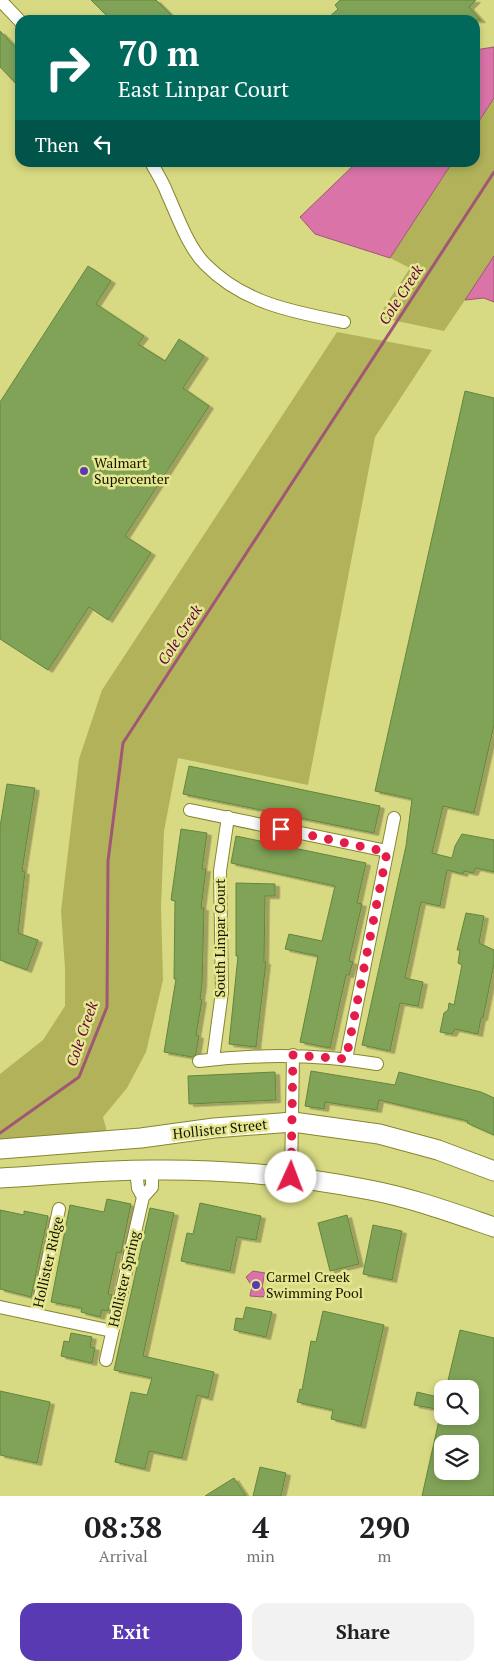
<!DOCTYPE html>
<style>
body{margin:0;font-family:"PT Serif",serif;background:#f2f2f2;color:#202124;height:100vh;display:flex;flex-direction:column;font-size:19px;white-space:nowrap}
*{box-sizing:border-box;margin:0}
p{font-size:16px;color:#757577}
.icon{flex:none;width:28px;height:28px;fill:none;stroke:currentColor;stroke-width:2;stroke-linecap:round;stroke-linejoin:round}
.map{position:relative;height:1496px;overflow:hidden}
.side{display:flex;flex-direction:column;background:#fff;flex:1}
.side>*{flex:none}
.guide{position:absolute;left:15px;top:15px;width:465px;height:152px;border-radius:15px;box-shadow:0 2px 8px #0003;background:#00695c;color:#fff;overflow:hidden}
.buttons{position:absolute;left:434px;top:1380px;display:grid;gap:10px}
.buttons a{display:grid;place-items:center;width:45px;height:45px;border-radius:10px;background:#fff;box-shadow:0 2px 8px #0003;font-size:25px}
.pin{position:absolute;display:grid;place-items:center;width:42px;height:42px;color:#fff;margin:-21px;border-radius:10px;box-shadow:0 2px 8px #0006}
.me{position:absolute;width:55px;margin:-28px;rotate:2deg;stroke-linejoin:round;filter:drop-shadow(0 0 4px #0008)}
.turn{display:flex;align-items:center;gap:18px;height:105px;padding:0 20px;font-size:22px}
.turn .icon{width:65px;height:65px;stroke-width:2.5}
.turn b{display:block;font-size:35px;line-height:42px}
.then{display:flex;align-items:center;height:48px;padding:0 20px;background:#0003;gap:10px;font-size:19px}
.eta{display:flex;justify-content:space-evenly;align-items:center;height:85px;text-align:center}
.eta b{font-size:30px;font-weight:700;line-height:35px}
.action{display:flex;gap:10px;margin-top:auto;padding:10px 20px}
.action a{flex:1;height:58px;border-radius:15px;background:#5a3ab2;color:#fff;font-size:20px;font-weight:700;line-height:58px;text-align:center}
.action a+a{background:#f2f2f2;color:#202124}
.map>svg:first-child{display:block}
.green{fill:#b1b25a}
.water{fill:#da73a8;stroke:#a05776}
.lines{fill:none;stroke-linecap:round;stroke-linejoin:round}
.stream{stroke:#a05776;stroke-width:3}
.building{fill:#80a358;stroke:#64863c;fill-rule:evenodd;filter:url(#shadow)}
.minor-casing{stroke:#85862e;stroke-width:14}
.secondary-casing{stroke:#85862e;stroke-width:21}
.minor{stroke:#fff;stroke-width:12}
.secondary{stroke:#fff;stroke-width:19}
.route{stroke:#e11d48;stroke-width:9;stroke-dasharray:0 16.2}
.poi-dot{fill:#5a3ab2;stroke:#e5e790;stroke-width:2}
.labels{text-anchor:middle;stroke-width:5;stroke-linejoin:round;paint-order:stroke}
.poi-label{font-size:14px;fill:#171700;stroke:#e5e790;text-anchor:start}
.street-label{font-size:14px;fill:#171700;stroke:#e5e790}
.water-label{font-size:15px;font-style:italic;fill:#630140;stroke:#e5e790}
</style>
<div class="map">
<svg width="494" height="1496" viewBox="0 0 494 1496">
<defs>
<filter id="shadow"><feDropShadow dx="4.5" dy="2.5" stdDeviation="0" flood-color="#0004"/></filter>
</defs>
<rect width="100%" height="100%" fill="#d8da83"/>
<path class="green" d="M494,98V302L484,298L465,300L444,331L378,317L410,268L390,258L452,163L475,162V127Z
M337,332L432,350L375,437L308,785L178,758L164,831L161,907L163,980L146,1052L127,1088L103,1117L107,1132L0,1139V1074L43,1040L65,1006V968L61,911L79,759L102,690Z"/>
<path class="water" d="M494,47V98L475,127V50Z
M356,163H452L390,258L315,234L300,217Z
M494,256V302L484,298L465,300Z
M253,1271L265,1273L262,1287L266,1294L263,1297L250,1296L252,1286L246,1277Z"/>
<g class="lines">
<path class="stream" d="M0,1133L79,1077L107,1007L108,861L123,743L494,172"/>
</g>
<path class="building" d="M91,0H156L176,20H111Z
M340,0H476L469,7L481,20H326L338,9L335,5Z
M0,31L20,52V88L0,67Z
M88,266L111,281L96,304L144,336L138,344L165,361L179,339L204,356L183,388L209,406L125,536L151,553L108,620L89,607L48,670L0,639V402Z
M465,391L494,398V725L474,813L443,806L432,853L452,858L455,846L462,834L494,840V872L476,868L473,873L464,871L463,874L447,870L440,906L421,902L405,978L423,982L418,1006L400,1003L390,1051L362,1045L406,846L412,799L375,791Z
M189,766L380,806L374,833L183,794Z
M7,784L35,788L22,871L25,872L18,933L38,940L27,970L0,960V827Z
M181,829L207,833L202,869H206L201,908H204L202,985L200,999L202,1000L196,1035L199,1036L196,1054L192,1057L164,1052L176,979H174L175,901L171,900Z
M236,836L366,863L357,903L362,904L349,961L353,962L349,975H346L330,1048L300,1042L318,956L285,949L289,934L322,941L335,886L231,863Z
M236,883L275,884V896H265L264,962H266L256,1047L229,1044L238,956H236Z
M466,913L484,916L479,943L494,950V964L483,1018H481L478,1034L455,1029L452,1034L440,1032L444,1013L448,1010L449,1003L454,1005L462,965L458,963L460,950H457Z
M311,1071L395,1085L399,1072L481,1092L494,1098V1135L467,1123L468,1121L379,1100L377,1110L325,1102L324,1109L305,1106Z
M275,1072L276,1100L189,1104L188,1076Z
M107,1199L131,1204L121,1253L117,1252L108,1294L112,1295L108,1311L102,1310L100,1317L81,1312L82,1308L51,1302L70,1205L104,1212Z
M200,1203L261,1216L256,1240L237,1237L230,1271L181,1261L187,1233L193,1234Z
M150,1208L174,1213L143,1356L214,1372L208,1398L197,1395L182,1458L149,1451L145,1469L115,1462L131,1392L147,1395L152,1378L114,1370Z
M0,1210L24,1215V1211L48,1216L31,1297L0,1289Z
M347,1215L359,1264L330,1271L318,1223Z
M373,1225L402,1231L392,1280L363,1274Z
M246,1307L272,1312L266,1337L234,1330L236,1318L243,1319Z
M323,1311L384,1325L361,1426L331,1419L333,1410L297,1402L300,1389L302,1390L311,1341L316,1342Z
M460,1330L494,1338V1496H422L440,1416H470V1389H446ZM442,1444H470V1471H442Z
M71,1333L92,1337L90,1347L95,1348L92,1363L61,1356L64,1341L69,1342Z
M0,1391L50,1402L37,1463L0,1455Z
M417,1392L442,1398V1410L414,1405Z
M260,1467L286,1473L281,1496H253Z
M234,1478L246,1496H205L221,1486Z"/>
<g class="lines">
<g class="minor-casing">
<path id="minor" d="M0,0L20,21
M151,162C156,172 163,182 167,193C177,215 188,247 205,264C243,303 293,312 344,322
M190,810L387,851
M213,1059L222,992L220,871L228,817
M346,1059L394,818
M199,1061C259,1054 318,1054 377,1064
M136,1170L138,1188L143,1197
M291,1177L293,1055
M0,1307L112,1331
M36,1315L59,1209
M106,1360L143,1197L152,1187V1170"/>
</g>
<g class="secondary-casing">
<path id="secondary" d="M0,1149L141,1138L214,1128L293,1122L379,1134L438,1150L494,1171
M0,1178C50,1175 101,1170 152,1170C225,1169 299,1176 370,1190C412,1198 453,1213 494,1227"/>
</g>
<use href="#minor" class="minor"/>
<use href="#secondary" class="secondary"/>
</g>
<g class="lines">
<path class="route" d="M281,829L387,852L346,1059L293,1055L291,1177"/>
</g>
<g class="poi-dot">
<circle cx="84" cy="471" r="5"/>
<circle cx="256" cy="1285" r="5"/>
</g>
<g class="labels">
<g class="poi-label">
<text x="94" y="468">Walmart<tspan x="94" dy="16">Supercenter</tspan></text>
<text x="266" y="1282">Carmel Creek<tspan x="266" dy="16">Swimming Pool</tspan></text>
</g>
<g class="street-label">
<text transform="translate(220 938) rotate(-90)" y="5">South Linpar Court</text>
<text transform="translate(220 1129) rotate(-6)" y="5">Hollister Street</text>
<text transform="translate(48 1262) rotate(-77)" y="5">Hollister Ridge</text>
<text transform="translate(124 1279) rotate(-77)" y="5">Hollister Spring</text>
</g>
<g class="water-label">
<text transform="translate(401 295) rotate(-57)" y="5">Cole Creek</text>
<text transform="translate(180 635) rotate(-57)" y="5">Cole Creek</text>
<text transform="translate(82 1034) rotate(-71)" y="5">Cole Creek</text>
</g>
</g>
</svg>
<div class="buttons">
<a><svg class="icon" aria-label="search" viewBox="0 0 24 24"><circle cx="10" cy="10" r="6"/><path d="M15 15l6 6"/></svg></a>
<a><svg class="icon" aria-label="layers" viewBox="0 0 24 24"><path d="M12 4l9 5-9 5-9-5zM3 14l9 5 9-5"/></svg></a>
</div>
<div class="pin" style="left:281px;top:829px;background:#d93025"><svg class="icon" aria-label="arrive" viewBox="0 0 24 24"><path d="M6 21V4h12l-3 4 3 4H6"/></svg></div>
<svg class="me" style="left:291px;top:1177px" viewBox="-20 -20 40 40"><circle r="19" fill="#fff"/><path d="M0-13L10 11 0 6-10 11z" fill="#e11d48"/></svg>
<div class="guide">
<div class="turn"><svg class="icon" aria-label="right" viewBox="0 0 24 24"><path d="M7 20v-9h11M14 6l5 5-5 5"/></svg><div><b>70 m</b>East Linpar Court</div></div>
<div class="then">Then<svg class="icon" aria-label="left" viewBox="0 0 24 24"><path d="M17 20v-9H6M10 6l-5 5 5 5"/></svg></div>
</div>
</div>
<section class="side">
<div class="eta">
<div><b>08:38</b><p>Arrival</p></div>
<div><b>4</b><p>min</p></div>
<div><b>290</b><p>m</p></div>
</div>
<div class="action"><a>Exit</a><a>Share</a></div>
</section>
